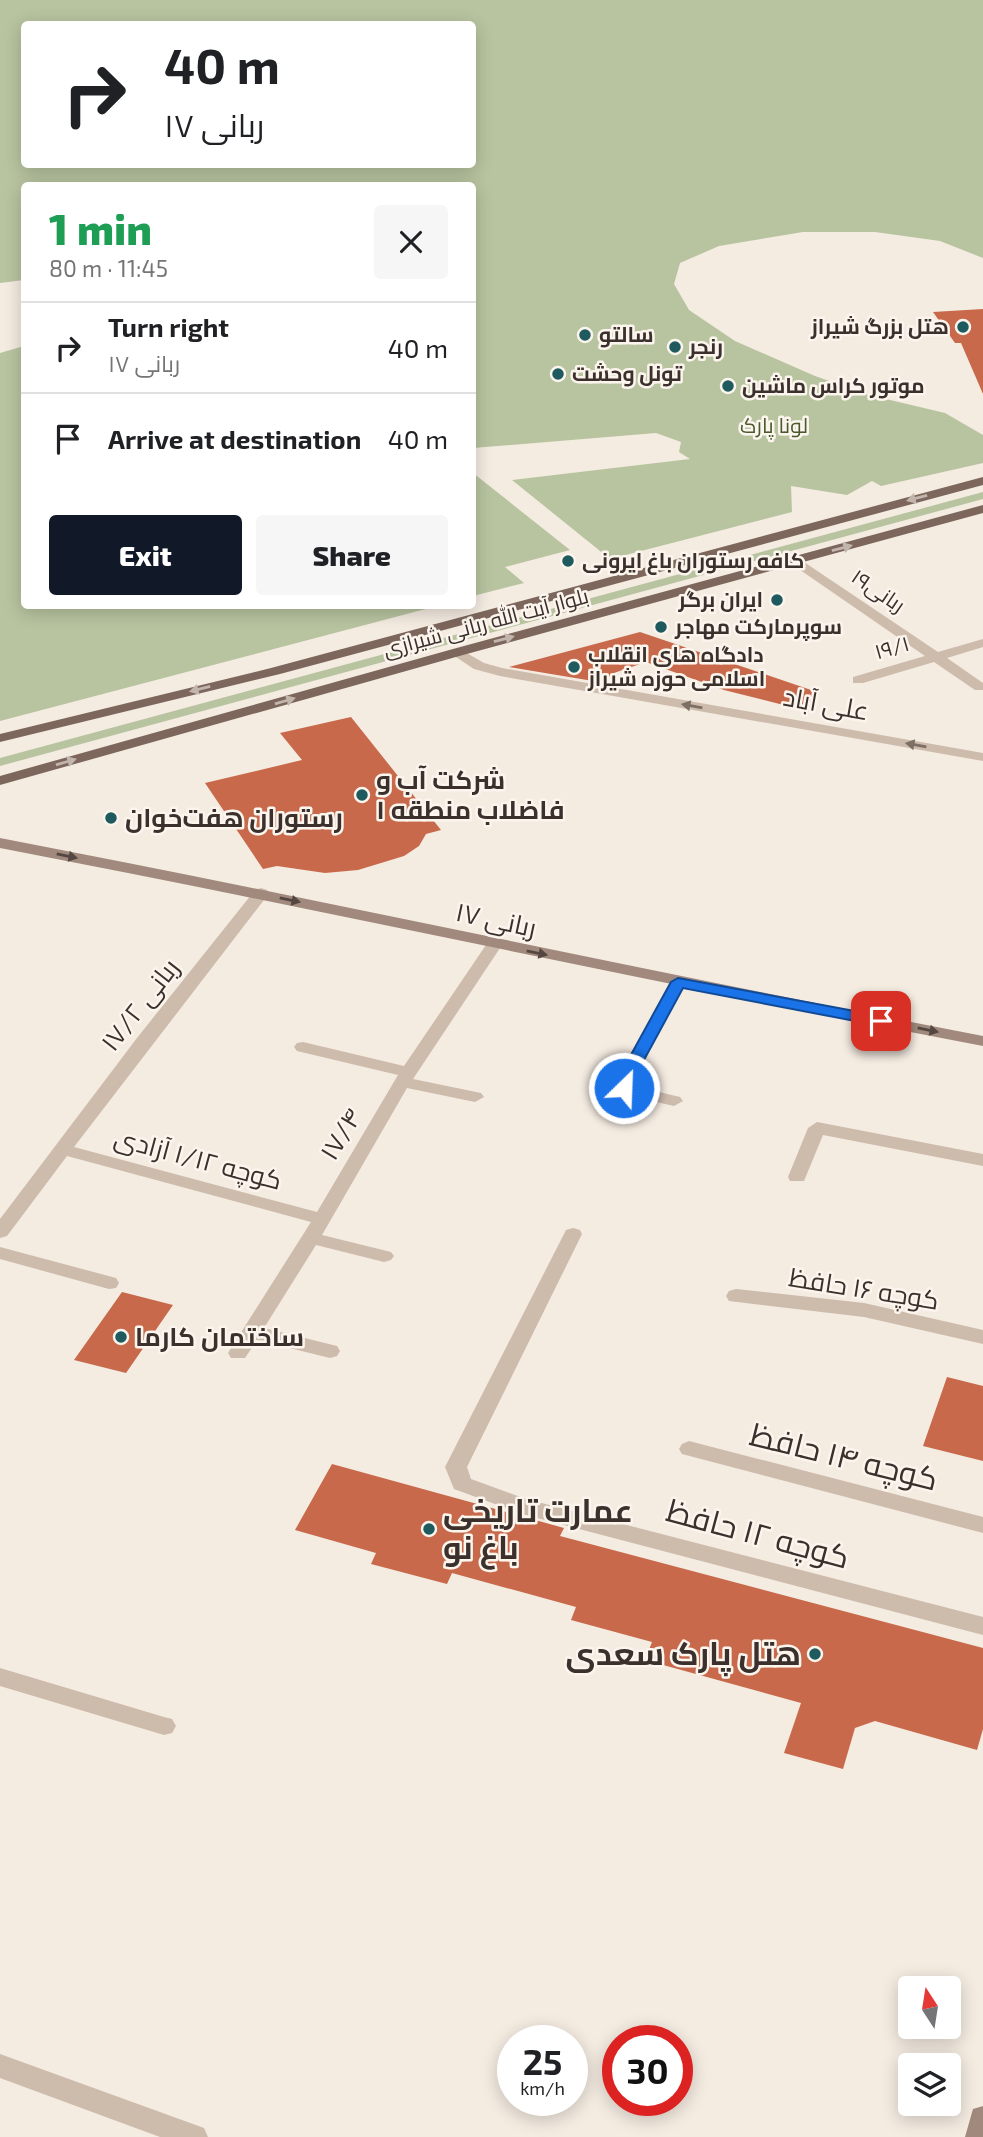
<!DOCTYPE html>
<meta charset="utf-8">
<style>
body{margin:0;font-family:"Exo 2",Cairo,sans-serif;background:#f6f6f6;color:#202124;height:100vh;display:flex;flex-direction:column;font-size:26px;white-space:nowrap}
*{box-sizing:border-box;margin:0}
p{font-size:23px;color:#757577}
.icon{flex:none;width:38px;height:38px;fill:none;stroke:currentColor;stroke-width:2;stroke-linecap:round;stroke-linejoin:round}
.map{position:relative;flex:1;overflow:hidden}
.panel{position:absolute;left:21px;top:182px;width:455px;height:427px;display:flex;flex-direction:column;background:#fff;border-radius:7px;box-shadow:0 4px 18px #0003}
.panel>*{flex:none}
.hud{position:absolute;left:21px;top:21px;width:455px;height:147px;border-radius:7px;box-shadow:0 4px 18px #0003;background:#fff;color:#202124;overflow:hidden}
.needle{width:46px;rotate:348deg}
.fabs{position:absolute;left:898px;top:1976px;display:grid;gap:14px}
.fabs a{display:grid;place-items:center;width:63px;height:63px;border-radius:7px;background:#fff;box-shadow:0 4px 18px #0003;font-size:35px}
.speed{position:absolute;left:497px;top:2025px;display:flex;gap:14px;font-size:35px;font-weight:700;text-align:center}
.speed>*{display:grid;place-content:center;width:91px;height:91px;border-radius:50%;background:#fff;box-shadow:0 4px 18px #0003;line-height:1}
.speed small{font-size:18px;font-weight:400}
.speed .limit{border:10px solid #d22;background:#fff;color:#111}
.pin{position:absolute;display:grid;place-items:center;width:60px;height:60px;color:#fff;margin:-30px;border-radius:14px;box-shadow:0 4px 10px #0006}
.me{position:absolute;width:77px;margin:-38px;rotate:24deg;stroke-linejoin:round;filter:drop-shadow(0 0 5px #0008)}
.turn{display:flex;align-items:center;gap:24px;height:147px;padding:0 28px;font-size:32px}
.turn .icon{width:91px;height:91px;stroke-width:2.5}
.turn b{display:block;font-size:49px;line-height:60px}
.round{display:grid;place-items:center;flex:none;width:74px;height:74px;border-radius:7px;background:#f6f6f6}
.head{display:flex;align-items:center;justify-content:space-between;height:119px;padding:0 28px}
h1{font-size:42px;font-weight:800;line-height:52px;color:#1e9e55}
.action{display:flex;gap:14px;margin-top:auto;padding:14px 28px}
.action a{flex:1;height:80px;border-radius:7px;background:#111827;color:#fff;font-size:28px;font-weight:800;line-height:80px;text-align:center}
.action a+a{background:#f6f6f6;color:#202124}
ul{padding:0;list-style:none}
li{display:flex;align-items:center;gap:21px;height:91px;padding:0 28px;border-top:2px solid #e0e0e0}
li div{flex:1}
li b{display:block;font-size:26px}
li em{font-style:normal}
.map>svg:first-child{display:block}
.green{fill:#b8c4a0;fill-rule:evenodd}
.building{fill:#c8694b}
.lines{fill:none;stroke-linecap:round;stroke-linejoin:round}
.street{fill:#cdbbac;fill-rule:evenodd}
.secondary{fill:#a18a7d;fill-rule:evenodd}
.primary{fill:#7d675c;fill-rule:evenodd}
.oneway{fill:#c2b5ac}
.oneway2{fill:#7d6f65}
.oneway3{fill:#544640}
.route{fill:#1a73e8;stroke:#114b97;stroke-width:2}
.poi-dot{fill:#1f5a5e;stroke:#fbf5ee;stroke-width:2.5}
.labels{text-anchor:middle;stroke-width:5;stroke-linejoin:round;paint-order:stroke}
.far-poi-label{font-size:21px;font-weight:bold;fill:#3b302b;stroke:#fbf5ee;text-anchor:start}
.far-park-label{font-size:21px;fill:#4a5a2e;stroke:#fbf5ee}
.far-street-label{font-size:21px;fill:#3b302b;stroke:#fbf5ee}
.street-label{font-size:26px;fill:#3b302b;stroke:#fbf5ee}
.poi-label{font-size:26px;font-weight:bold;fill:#3b302b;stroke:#fbf5ee;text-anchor:start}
.near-street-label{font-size:32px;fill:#3b302b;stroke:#fbf5ee}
.near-poi-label{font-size:32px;font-weight:bold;fill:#3b302b;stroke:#fbf5ee;text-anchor:start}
</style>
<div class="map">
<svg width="983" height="2137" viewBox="0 0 983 2137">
<rect width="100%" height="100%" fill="#f4ebe1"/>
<path class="green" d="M0,0H983V258L940,241L875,232H803L719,246L680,263L674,284L689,310L735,341L815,376L869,395L945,413L983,435V463L881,486L872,481L847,495L791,486L792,512L610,559L512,480L690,459L679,452L681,442L656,433L473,448L472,186H24V280L0,283ZM472,24V164H24V24Z
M24,346V606H437L0,721V353Z
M472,473H473L570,550L505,567L524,583L473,596Z
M983,492V499L0,766V758Z"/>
<path class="building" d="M983,309V394L961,343H955L933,312Z
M640,632L817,692L811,712L724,690L646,662L611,674L605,683L509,667Z
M351,717L441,830L426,834L419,846L404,856L358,870L325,873L277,866L263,869L205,783L302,760L280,733Z
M122,1292L173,1305L126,1373L74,1360Z
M947,1377L983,1386V1461L923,1446Z
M332,1464L564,1528L560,1536L983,1648V1729L977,1750L875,1721L855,1728L843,1769L784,1753L801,1703L645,1660L652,1642L571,1620L576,1607L452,1573L447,1584L371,1564L376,1553L295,1530Z"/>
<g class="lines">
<path class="street" d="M795,556L938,652L983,639V647L947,658L983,683V690H975L934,662L863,683H853V677L925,656L790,563L789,560Z
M458,648L484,663L502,668L983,753V761L500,676L474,669L453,655L451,652Z
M261,888L267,890L269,893L267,896L74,1147L317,1212L398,1075L297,1051L294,1047L297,1043L303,1042L404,1066L488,942H500L502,945L413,1079L481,1093L484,1097L475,1102L407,1088L322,1235L391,1252L394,1256L391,1260L384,1262L316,1245L264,1328L337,1346L340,1351L337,1356L330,1358L257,1340L245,1358H231L228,1353L311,1222L67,1156L7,1236L0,1238V1219L137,1038L255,890Z
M678,977L686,982L633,1082L634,1086L680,1097L683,1101L674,1106L621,1094L615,1082L670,982Z
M817,1122L983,1154V1166L823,1135L804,1181H790L788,1177L808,1128Z
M573,1228L580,1230L582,1234L467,1467L471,1479L526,1499L983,1617V1635L522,1514L454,1489L445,1467L564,1234L566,1230Z
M0,1247L116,1278L119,1283L116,1288L109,1289L0,1259Z
M736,1289L864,1303L983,1330V1344L864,1317L729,1301L726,1296L729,1291Z
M689,1441L983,1517V1533L682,1454L679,1449L682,1444Z
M0,1668L164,1717L172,1719L176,1726L172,1733L164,1735L0,1686Z
M0,2054L204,2128L208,2137H160L0,2078Z"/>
<path class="secondary" d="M0,838C328,901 655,973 983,1036V1046C655,983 328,911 0,848Z
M983,2106V2137H965L973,2109Z"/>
<path class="primary" d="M983,477V485L280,674L0,742V734L271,668Z
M983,505V513L463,655L0,785V776L453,649Z"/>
</g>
<defs><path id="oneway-solid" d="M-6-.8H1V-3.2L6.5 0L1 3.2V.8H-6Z" transform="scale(1.75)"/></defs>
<g class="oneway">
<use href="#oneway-solid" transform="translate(917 498) rotate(165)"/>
<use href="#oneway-solid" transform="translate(842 548) rotate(-15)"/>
<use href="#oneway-solid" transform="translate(504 639) rotate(-15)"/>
<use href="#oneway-solid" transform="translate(200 689) rotate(166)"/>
<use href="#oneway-solid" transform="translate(285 701) rotate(-16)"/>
<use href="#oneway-solid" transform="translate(66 762) rotate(-16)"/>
</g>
<g class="oneway2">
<use href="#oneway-solid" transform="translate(692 706) rotate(-170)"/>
<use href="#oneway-solid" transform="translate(916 745) rotate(-170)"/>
</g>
<g class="oneway3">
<use href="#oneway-solid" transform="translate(67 856) rotate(11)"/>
<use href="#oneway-solid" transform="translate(290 900) rotate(12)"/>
<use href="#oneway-solid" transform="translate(537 953) rotate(11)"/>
<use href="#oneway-solid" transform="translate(928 1030) rotate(11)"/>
</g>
<path class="route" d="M678,978L881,1016L889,1021L881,1026L683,988L632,1082L630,1091H619L616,1082L671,982Z"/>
<g class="poi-dot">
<circle cx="963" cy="327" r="7"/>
<circle cx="585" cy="335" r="7"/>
<circle cx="675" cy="347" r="7"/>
<circle cx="558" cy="374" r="7"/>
<circle cx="728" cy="386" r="7"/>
<circle cx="568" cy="561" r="7"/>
<circle cx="777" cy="600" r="7"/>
<circle cx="661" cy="627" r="7"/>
<circle cx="574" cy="667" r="7"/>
<circle cx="362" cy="795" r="7"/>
<circle cx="111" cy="818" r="7"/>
<circle cx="121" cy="1337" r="7"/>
<circle cx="429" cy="1529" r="7"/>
<circle cx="815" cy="1654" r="7"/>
</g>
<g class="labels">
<g class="far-poi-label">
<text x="949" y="334" text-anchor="end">هتل بزرگ شیراز</text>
<text x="599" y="342">سالتو</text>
<text x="689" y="354">رنجر</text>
<text x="572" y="381">تونل وحشت</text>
<text x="742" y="393">موتور کراس ماشین</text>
<text x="582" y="568">کافه رستوران باغ ایرونی</text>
<text x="763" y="607" text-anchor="end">ایران برگر</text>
<text x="675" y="634">سوپرمارکت مهاجر</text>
<text x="588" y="662">دادگاه های انقلاب<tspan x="588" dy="24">اسلامی حوزه شیراز</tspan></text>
</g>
<g class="far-park-label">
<text x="774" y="433">لونا پارک</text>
</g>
<g class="far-street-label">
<text transform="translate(878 591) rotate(34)" y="7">ربانی۱۹</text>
<text transform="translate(486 623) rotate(-15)" y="7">بلوار آیت الله ربانی شیرازی</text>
<text transform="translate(892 648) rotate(-16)" y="7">۱۹/۱</text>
</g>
<g class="street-label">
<text transform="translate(826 704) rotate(10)" y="9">علی آباد</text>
<text transform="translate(496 920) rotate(12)" y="9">ربانی ۱۷</text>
<text transform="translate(140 1005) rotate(-52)" y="9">ربانی ۱۷/۲</text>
<text transform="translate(341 1134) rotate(-59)" y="9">۱۷/۴</text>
<text transform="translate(198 1159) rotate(15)" y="9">کوچه ۱/۱۲ آزادی</text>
<text transform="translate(864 1289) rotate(9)" y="9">کوچه ۱۶ حافظ</text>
</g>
<g class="poi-label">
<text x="376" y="789">شرکت آب و<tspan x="376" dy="30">فاضلاب منطقه ۱</tspan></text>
<text x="125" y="827">رستوران هفت‌خوان</text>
<text x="135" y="1346">ساختمان کارما</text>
</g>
<g class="near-street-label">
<text transform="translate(844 1457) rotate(14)" y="11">کوچه ۱۴ حافظ</text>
<text transform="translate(758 1534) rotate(15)" y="11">کوچه ۱۲ حافظ</text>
</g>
<g class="near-poi-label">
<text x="443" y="1522">عمارت تاریخی<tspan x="443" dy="37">باغ نو</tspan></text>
<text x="801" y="1665" text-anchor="end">هتل پارک سعدی</text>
</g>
</g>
</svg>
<div class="fabs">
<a><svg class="needle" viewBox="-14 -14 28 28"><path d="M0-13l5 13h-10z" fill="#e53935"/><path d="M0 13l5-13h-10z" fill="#757577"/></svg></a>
<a><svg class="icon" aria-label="layers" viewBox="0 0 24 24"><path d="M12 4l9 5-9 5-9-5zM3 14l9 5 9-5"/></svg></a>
</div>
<div class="speed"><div>25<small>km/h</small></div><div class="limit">30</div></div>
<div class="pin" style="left:881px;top:1021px;background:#d93025"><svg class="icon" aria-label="arrive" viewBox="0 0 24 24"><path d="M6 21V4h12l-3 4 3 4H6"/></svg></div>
<svg class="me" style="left:624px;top:1088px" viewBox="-20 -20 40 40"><circle r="17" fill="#1a73e8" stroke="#fff" stroke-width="3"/><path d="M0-11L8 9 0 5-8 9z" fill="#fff"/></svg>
<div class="hud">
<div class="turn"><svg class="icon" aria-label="right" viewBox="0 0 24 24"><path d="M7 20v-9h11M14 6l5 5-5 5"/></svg><div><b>40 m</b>ربانی ۱۷</div></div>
</div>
<section class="panel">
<div class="head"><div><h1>1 min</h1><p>80 m · 11:45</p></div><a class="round"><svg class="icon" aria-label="close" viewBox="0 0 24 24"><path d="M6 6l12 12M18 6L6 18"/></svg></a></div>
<ul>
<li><svg class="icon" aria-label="right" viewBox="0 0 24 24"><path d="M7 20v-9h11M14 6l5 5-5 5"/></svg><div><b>Turn right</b><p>ربانی ۱۷</p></div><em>40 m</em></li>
<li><svg class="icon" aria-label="arrive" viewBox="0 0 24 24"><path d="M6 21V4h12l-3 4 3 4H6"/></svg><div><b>Arrive at destination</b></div><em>40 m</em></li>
</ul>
<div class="action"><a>Exit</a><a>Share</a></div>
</section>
</div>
